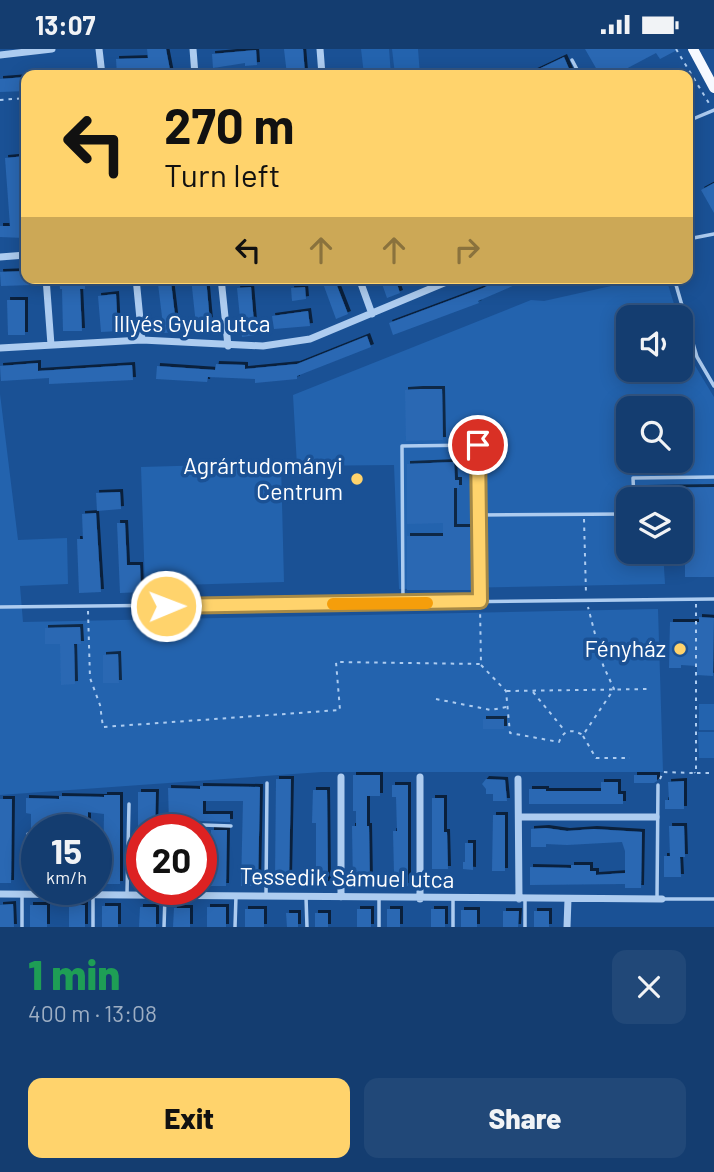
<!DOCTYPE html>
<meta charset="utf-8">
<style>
body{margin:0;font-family:Barlow,sans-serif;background:#214878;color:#f1f3f6;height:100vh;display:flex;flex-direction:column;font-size:26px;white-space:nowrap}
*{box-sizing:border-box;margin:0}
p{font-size:23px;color:#9daec3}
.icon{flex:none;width:38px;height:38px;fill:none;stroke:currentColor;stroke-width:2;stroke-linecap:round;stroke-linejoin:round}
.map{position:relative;height:878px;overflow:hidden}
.sheet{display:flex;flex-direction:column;background:#143d70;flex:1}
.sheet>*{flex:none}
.hud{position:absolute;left:21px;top:21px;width:672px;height:214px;border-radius:14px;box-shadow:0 4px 18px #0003,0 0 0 2px #335683;background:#ffd36c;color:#111;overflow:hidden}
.controls{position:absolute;left:616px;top:256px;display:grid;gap:14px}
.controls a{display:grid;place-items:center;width:77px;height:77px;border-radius:14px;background:#143d70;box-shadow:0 4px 18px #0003,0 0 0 2px #335683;font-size:35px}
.speed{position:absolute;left:21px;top:765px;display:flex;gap:14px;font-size:35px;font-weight:700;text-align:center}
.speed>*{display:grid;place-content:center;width:91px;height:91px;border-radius:50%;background:#143d70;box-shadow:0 4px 18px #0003,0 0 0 2px #335683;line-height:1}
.speed small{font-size:18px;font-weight:400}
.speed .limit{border:10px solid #d22;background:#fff;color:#111}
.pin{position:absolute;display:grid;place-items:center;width:60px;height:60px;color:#fff;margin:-30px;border:4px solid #fff;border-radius:50%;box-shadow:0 2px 7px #0007}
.me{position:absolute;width:77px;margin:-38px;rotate:89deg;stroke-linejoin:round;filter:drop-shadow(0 0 5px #0008)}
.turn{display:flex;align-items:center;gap:24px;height:147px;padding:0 28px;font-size:32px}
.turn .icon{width:91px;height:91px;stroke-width:2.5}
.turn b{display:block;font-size:49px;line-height:60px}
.lanes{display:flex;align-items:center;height:66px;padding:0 28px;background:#0003;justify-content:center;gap:35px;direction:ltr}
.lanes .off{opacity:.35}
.round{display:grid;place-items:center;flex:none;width:74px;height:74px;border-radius:14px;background:#214878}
.headline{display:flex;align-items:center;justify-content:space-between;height:119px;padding:0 28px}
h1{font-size:42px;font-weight:800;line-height:52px;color:#1e9e55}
.action{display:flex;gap:14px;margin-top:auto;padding:14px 28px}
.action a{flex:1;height:80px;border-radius:14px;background:#ffd36c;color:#111;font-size:28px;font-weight:800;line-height:80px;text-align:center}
.action a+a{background:#214878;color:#f1f3f6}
.status{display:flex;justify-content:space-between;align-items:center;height:49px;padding:0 35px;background:#143d70;direction:ltr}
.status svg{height:19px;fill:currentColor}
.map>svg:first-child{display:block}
.green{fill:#2363ae;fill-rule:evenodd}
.building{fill:#2a68b3;filter:url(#shadow)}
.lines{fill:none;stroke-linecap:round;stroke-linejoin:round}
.path{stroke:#adccf0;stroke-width:2;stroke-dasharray:3.5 5;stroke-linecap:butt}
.service{stroke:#adccf0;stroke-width:3.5}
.minor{stroke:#adccf0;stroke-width:7}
.primary{stroke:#f6f9ff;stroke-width:10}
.route-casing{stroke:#a68946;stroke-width:18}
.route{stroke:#ffd36c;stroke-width:12}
.slow{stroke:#f59e0b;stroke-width:12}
.poi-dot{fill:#ffd36c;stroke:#1a5195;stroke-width:2.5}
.labels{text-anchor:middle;stroke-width:7;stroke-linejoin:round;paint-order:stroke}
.street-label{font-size:23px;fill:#fff;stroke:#1a5195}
.poi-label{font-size:23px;fill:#fff;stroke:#1a5195;text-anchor:end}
</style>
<div class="status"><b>13:07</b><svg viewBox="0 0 49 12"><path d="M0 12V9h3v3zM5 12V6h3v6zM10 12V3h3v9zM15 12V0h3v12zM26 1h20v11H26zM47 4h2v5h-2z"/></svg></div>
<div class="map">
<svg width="714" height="878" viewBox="0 0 714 878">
<defs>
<filter id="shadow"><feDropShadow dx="3" dy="-3" stdDeviation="0" flood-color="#0009"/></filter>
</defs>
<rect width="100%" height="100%" fill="#1a5195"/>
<path class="green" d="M361,0H389L391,26H364Z
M392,0H418L420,26H395Z
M647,229H666L678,268H628V320H681V276L691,310L714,348V476L681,477V450H628V502H663L665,535L399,540L394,416L297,417L293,346L531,251L544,252ZM628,359H681V411H628Z
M0,345L18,491L67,489L68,535L20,537L23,573L658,560L663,723H322L0,746Z
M281,414L284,533L145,537L141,418Z
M699,655H714V681H699Z
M698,683H714V709H699Z"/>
<path class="building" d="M147,0H166L171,26H117L116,10L148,9Z
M284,0H303L305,24L287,26Z
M585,0H679L660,10L656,4L622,22L625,26H600Z
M256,1L257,16L245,17V14L213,19L212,5Z
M564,8L570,22L561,26H526Z
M26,28V42L0,43V30Z
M26,107V126L20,127L25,189L0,188V177H10L5,109Z
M714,134V164L701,141Z
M26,222V229H32V236L1,237L0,223Z
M59,229H108V234L85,235V240H80L82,282H63L62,240H60Z
M191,229H206L211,284L197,285Z
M321,229H334L348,265L336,270Z
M380,229H395L400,244L387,249Z
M503,229H512L515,236L478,252L479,254L393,286L389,274L483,239Z
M171,233L177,283L164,284L158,235Z
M251,238L255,286L242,288L237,239Z
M305,238L306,250L292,252L291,239Z
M116,245L118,282L101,283L98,247Z
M7,251H25V286H8Z
M308,262L310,277L274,280L272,267Z
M367,287L371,298L297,327V330L255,334V330L208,328L207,333L156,330L157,317L215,321L216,315L245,316V320L297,315Z
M38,314V322L132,316L133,331L49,335V329L1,332L0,317Z
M420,340H442L443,391L406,392L405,341Z
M475,383L476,391L456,392V384Z
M454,413L455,431H459V439H454V478H472V482H474V541H407V487H443V474L407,475V415Z
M714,438V528H685V482H681V450H642V439Z
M120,443L121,460L97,462L96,444Z
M96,464L101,543L79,544L77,490H83L82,465Z
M117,474H125L127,516H140L141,543L120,544Z
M699,568L714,569L713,627L697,626V617L681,616V619H669L670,573H699Z
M80,578L81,595H74L75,635L61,636L60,595H45V579Z
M118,605L119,634H103V606Z
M483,670H504V680H483Z
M353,726H380V747H367V777H369L370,836H353L352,777H356V762H353Z
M634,726H657V732L654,734H634Z
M276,730H291L289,831H275Z
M486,730L505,731L507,752H493V745H486V740L482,735Z
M684,732V760H665V751H669L668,733Z
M601,733H618V745H623V755H529V740H546V742H601Z
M392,736H408V837H392L391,824H394L393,782H397L396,748H392Z
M200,737L260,738L258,837H241L243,752H203V765H230V773L174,771L169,773L168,739L200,740Z
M313,741H327L328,835L310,836L308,832L310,823H316V774H312Z
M138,743H156L155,780H138Z
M104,746H120V835H103L104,765L88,763V780H31V765L26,764V749L59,750V747L104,748Z
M432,749H444V783H447L448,820H432Z
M0,750H12L11,834H0Z
M493,766H505V822H492Z
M669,777H684L685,808H680L681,828H664V807H670Z
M546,779L567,782L594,780L642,783L641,839H625V835L530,836V818L571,819V816H590V822H596V826L625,824V802L622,793L567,796L546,795V798H531V780Z
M211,781H227L226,837H210Z
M465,794H473V821L463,820V813H465Z
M13,855L14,878H0V856Z
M30,856H47V878H30Z
M69,856H85V878H69Z
M102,857H118V878H102Z
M140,858H156V878H139Z
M207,858H226V878H207Z
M174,859H190V878H173Z
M245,860H264V878H245Z
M357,860H371V878H357Z
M387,860H400V878H387Z
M431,860H445V878H431Z
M461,861H477V878H461Z
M503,862H519L518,878H503Z
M534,862H549V878H534Z
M286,864H298V878H287Z
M315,864H328V878H315Z"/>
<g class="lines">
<path class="path" d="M676,0L710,56
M0,51L26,49
M584,470L586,545
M696,555V724H714
M88,562L90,629L100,656L103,678L340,661L336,613L481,615L480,557
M481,616L506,642L510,684L559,693C564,680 572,680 583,686L614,640L603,616L588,558
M507,642L651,640
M533,643L565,682
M436,650L491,661L506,658
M583,687L596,709H630
M660,730L663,723L692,724L693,721L695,724"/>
<path class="service" d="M572,11L580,26
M688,72L714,61
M688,190L714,185
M674,229L697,308L714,337
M634,450L633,429L714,428
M478,466L628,465
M403,554L402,397L478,396L479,552
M0,558L714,550
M174,775L231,777
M28,785H37
M127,844L129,755
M22,845V878
M266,846L267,734
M306,848L307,878
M379,849V878
M657,849L658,736
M662,850H714
M93,878V846
M164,878L165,847
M235,878L236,847
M453,878V850
M525,878V850"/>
<path class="minor" d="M99,0L102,26
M193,0L195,26
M320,0L322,26
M0,6L52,0
M0,208L26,206
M46,229L51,296
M136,229L142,291
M221,229L228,297
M359,229L372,265
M0,299L142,291L263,297L310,290L456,229
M518,730L519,850
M519,768H656
M0,845L662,850
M341,848V728
M420,850V728
M567,878L568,850"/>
<path class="primary" d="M693,0L714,39"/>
</g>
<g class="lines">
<g class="route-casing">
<path id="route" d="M166,557L480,552L478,396"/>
</g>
<use href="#route" class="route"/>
<path class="slow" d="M333,555L427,554"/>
</g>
<g class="poi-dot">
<circle cx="357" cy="430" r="7"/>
<circle cx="680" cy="600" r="7"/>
</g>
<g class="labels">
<g class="street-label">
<text x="192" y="283">Illyés Gyula utca</text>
<text transform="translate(347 829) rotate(1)" y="8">Tessedik Sámuel utca</text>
</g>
<g class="poi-label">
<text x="343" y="425">Agrártudományi<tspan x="343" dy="26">Centrum</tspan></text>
<text x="666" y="608">Fényház</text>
</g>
</g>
</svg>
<div class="controls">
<a><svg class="icon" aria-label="sound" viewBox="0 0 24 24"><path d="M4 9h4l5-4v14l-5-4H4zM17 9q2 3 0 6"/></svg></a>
<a><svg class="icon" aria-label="search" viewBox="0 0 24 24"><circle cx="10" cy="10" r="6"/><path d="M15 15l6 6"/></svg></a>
<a><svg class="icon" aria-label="layers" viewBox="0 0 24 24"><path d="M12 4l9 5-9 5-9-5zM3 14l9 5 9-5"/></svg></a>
</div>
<div class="speed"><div>15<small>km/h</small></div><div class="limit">20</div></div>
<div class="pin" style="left:478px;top:396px;background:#d93025"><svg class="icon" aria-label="arrive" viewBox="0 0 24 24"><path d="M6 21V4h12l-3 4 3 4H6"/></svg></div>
<svg class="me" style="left:166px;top:557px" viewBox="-20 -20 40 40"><circle r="17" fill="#ffd36c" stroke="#fff" stroke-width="3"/><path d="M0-11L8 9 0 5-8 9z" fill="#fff"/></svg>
<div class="hud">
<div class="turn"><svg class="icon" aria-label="left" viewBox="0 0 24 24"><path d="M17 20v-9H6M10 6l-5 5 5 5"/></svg><div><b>270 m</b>Turn left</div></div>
<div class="lanes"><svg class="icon" aria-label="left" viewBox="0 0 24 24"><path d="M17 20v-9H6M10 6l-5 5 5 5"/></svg><svg class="icon off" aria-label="ahead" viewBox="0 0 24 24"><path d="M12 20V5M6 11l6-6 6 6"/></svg><svg class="icon off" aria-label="ahead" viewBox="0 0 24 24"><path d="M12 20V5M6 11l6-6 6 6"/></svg><svg class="icon off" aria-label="right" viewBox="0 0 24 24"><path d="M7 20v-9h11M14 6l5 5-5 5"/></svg></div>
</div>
</div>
<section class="sheet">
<div class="headline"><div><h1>1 min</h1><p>400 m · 13:08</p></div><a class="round"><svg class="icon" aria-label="close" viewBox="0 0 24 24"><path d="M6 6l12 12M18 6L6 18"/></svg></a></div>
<div class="action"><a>Exit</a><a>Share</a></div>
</section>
